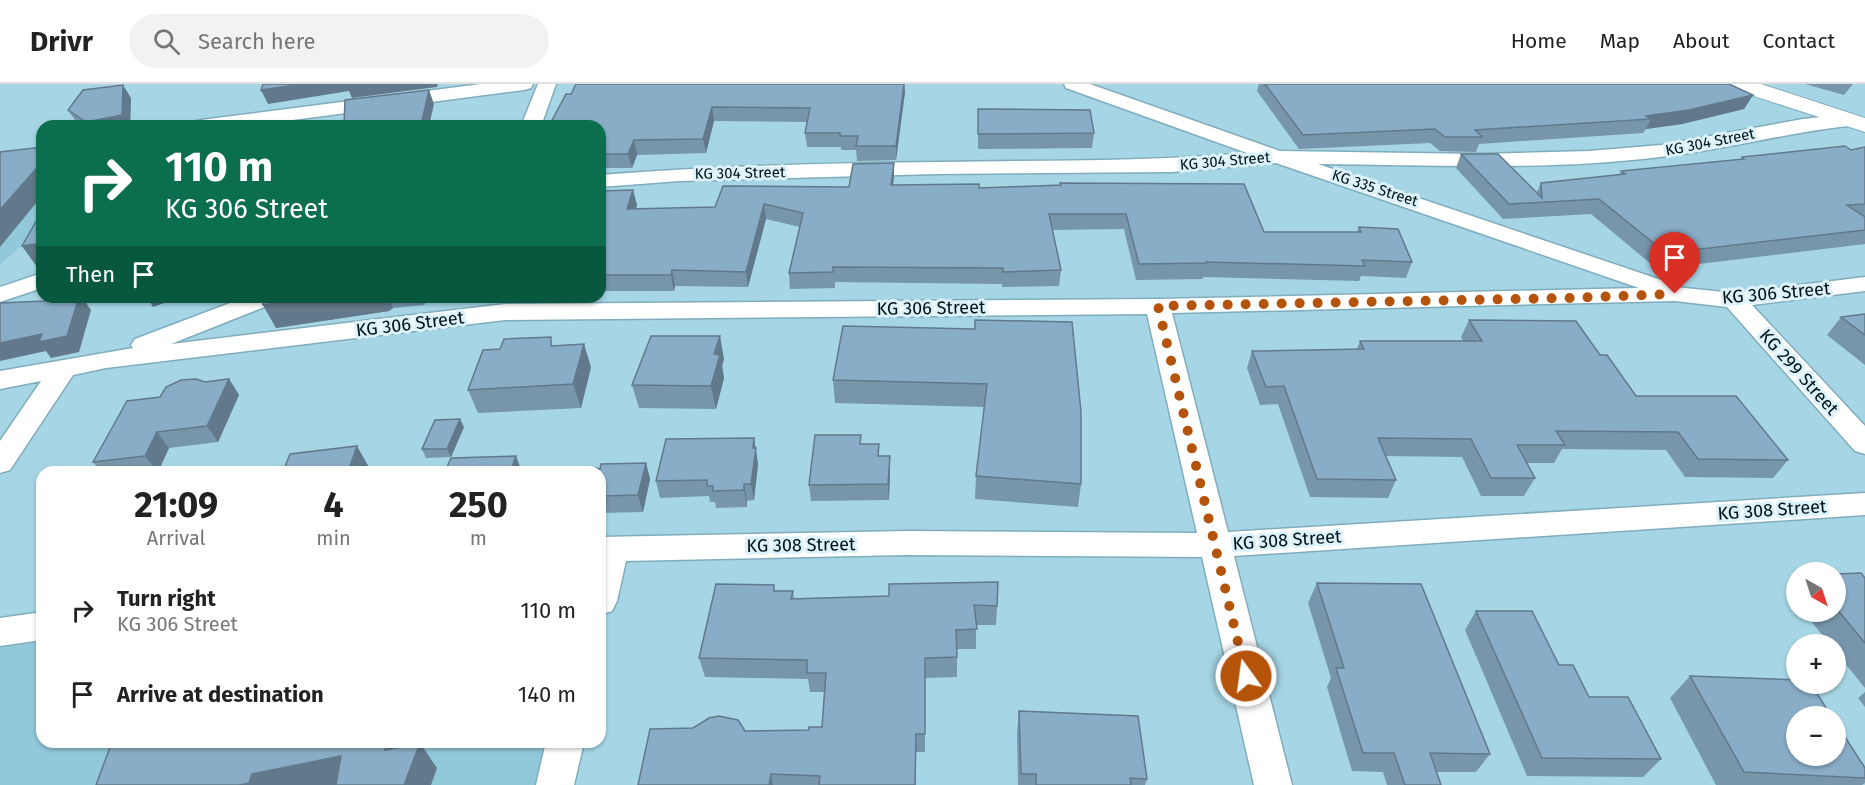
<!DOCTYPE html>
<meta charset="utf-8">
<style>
body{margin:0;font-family:"Fira Sans",sans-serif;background:#f2f2f2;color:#222;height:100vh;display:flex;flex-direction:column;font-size:22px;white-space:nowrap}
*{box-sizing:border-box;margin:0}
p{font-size:20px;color:#767676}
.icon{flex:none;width:33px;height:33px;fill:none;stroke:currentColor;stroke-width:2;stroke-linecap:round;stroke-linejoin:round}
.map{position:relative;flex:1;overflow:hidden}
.sheet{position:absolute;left:36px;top:382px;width:570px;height:282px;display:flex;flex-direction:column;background:#fff;border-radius:18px;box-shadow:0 2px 4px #0004}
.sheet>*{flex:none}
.guide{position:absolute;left:36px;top:36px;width:570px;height:183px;border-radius:18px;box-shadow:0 2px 4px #0004;background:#0b6e4f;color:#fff;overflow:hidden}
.needle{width:39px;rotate:141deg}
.buttons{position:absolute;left:1786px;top:478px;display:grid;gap:12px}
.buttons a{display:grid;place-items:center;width:60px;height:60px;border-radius:50%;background:#fff;box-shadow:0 2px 4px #0004;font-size:30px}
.pin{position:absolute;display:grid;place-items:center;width:51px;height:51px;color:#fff;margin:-62px -26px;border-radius:50% 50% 50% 0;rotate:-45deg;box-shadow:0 0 6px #0007}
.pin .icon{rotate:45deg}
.me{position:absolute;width:66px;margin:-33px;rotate:346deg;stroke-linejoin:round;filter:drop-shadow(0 0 4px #0008)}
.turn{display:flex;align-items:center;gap:21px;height:126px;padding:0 30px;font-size:27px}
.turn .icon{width:78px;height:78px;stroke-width:2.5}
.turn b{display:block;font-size:42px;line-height:51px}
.then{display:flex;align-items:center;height:57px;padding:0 30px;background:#0003;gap:12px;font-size:22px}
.eta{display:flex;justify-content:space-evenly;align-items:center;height:102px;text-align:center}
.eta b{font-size:36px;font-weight:700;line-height:42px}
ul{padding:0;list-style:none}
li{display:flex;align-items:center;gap:18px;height:84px;padding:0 30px}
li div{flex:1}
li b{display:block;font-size:22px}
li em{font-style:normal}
header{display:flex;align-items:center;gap:36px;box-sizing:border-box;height:84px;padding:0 30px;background:#fff;border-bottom:2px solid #e0e0e0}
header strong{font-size:28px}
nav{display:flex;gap:33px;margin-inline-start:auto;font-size:21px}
.search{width:420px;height:54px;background:#f2f2f2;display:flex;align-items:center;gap:15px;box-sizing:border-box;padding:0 21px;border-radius:33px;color:#767676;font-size:22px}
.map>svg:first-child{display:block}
.built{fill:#91c9db}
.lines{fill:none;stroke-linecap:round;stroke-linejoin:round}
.street-casing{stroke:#7fadbc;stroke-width:3}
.secondary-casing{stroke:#7fadbc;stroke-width:2}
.street{fill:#fff;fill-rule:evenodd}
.secondary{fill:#fff;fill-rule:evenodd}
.wall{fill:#7795ab}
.shaded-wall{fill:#61798b}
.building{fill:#8aadc7;stroke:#61798b;stroke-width:1.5}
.route{stroke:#b45309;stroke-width:10;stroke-dasharray:0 18}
.labels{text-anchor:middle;stroke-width:6;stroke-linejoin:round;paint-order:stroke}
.far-street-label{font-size:15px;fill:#011116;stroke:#dbf2fa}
.street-label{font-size:18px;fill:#011116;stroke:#dbf2fa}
</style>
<header>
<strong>Drivr</strong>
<div class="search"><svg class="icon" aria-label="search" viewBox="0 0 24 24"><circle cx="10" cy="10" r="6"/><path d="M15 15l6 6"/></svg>Search here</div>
<nav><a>Home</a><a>Map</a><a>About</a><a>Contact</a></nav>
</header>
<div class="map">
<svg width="1865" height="701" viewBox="0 0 1865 701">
<rect width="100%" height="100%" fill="#a6d6e5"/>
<path class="built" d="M42,75V142L0,181V79Z
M42,543V658L562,659L550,701H0V549Z"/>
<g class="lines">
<g class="street-casing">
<path id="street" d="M481,0H533L531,4L524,6L246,42H191L194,38L201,36Z
M538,0H556L541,42H521Z
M1064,0H1090L1280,67L1481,70L1589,67L1661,61L1803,35L1848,30L1855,32L1858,36L1855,40L1848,42C1785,49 1723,66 1660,73C1547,87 1432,81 1318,80L1673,200L1675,203L1734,209L1865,193V207L1752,221L1865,342V370L1855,367L1727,223L1675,217L1172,229L1228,448L1865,409V431L1234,472L1292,701H1254L1202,473L907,471L626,477L617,517L612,527L600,531V453L907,447L1197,449L1147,230L505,236L106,284L73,291L10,386L0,389V357L41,297L0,305V287L133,264L131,261L135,255L246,213H280L277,218L171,260L505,220L1158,215L1639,204L1276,79L1172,88L937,90L680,97L600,103V91C713,82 826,79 940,78C1042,76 1145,78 1247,69L1066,4Z
M42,189V204L0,218V203Z
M42,528V556L0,562V534Z
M546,658H584L574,701H536Z"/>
</g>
<g class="secondary-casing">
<path id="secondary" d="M1729,0H1761L1865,34V48L1732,5Z"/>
</g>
<use href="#street" class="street"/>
<use href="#secondary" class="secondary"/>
</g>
<path class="wall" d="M576,0H904L905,8L896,76L857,77L856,66H841V63H807L805,49L807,38L714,37L706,69L637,71L632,84H600V42L571,10Z
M1259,0H1729L1753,11L1744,25L1682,40L1646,45L1643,49L1479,60L1476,68L1440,67L1430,59L1299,65L1257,7Z
M1805,0H1853L1844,11Z
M131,14L130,42H81L77,39L68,26Z
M978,25L1094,49L1092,64L978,65Z
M1865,63V160L1657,185L1591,130L1503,135L1456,84L1461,70L1537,108L1541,99L1620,91L1621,87L1741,75L1742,73L1851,66Z
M894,93L893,101L979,104L1060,101V99L1264,148H1357L1359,143L1412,178L1406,194L1361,192L1359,197L1203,193V195L1136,196L1124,145L1052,146L1061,186L1059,202L1002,203V200L835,198V204L790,205L789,189L800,143L766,135L748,203L675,202L674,207H600V107L633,106L637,121L636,125L715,123L849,103Z
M262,213H427L424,221L393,224L389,227L276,244L263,221Z
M1865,230V281L1827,251L1841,233Z
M1469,236L1600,271L1636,312L1788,376L1773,394L1685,393L1666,366L1562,365L1554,379H1527L1535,394L1524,412H1481L1462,373L1386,372L1396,396L1388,414L1310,413L1278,320L1260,321L1247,284L1252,267L1357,265L1360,257H1463L1461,253Z
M975,245L1081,400L1078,423L975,415L976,392L984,323L835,319L833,296Z
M553,261L591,283L581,324L478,329L468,306Z
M724,275L722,282L724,294L716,325L639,324L632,301Z
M229,295L239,311L218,358L169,364L158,388H101L93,378L160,313L205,298Z
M464,343L451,373L426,374L422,365Z
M754,354L758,380L754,416L747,417V423L716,424L715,418H710L709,412L660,414L656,397Z
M861,360L880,372L890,388L889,416L811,417L809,401Z
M646,379L650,395L643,428L600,429V385Z
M1836,490L1865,494V604L1836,568V561H1830L1804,528H1836Z
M1317,499L1490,670L1476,688H1437L1441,701H1387L1383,688L1352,687L1327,603L1331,594L1308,519Z
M1797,503V519L1790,510Z
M776,507H793L794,515L997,522L996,541H976V565H957V593L925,594V668H916V701H638L745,647L809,646L822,643L824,608H810L808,595L705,593L699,574Z
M1476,527L1559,581L1589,613L1661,675L1643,693L1527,692L1465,546Z
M1690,592L1865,684V699L1862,701H1716L1670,614Z
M1865,608V623L1858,614Z
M1019,627L1147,695L1145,701H1018L1017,649Z"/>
<path class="shaded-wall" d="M301,0H438L437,3L352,14L349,7L268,20L261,6Z
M904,0L905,8L896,76V62Z
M123,1L131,14L130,42H89L86,38Z
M429,6L434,20L429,42H407Z
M1753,11L1744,25L1682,40L1646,45L1651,35L1646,32Z
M712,23L714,37L706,69L703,55Z
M634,56L637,71L632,84L628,70Z
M42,78V112L0,163V126Z
M894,79V93L891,116V101Z
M633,106L637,121L631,140L627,125Z
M764,120L766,135L748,203L746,188Z
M42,159V183H37L22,162Z
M672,186L675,202L674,207L671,191Z
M79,213H82L91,226L79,268L51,274L46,267L0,277V259Z
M147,213H181L153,223Z
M320,213H388L393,224L389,227L276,244L263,221Z
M420,213H427L424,221Z
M720,252L724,275L722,282L724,294L716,325L711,302L714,270Z
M584,260L591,283L581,324L573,300Z
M229,295L239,311L218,358L207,342Z
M460,335L464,343L451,373L447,365Z
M157,348L169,364L158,388L145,372Z
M754,354L758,380L754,416L751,400Z
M357,362L370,385L369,388H348Z
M516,372L522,388H510Z
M890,372V388L889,416L888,400Z
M646,379L650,395L643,428L638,411Z
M744,400L747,417V423L744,406Z
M386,658H408L403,692L385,666Z
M420,659L437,684L431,701H404Z
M341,672L343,701H239L252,690Z
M771,690L773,701H769Z"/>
<path class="building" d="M263,0H301L261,6Z
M576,0H904L896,62H856L858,52H840V49H805L810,24L712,23L703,55L634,56L628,70H600V42H549L566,10H571Z
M1265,0H1729L1753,11L1689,26L1646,32L1651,35L1475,46L1482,53H1445L1435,45L1303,51Z
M123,1L122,31L86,38L68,26L83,6Z
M429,6L422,37L407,42H339L344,41L345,16Z
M978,25L1090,26L1094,49L978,50Z
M1845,62L1851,66L1865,63V120L1847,121L1865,133V146L1666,169L1599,115L1509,120L1461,70H1498L1542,114L1541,99L1625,90L1621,87L1744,75L1742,73Z
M42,63V78L0,126V68Z
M894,79L891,101L979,100V104L1061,101L1060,99L1244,100L1264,148H1361L1359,143L1398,145L1412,178L1362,176L1365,182L1206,178V179L1139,180L1126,130H1049L1061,186L1003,188V184L833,183V188L789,189L803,129L764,120L746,188L672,186L671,191H600V107L633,106L627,125L715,123L723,102L849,103L853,80Z
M42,127V159L22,162Z
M48,213H79L67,252L39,258L42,250L0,259V219L45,217Z
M262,213H320L263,221Z
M1865,230V251L1841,233Z
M975,236L1072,238L1081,328V400L976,392L987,300L833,296L843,242L975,245Z
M1469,236L1576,237L1600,271H1607L1636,312H1736L1788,376L1698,375L1678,348L1556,347L1565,361H1517L1535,394H1491L1471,355L1378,354L1396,396L1317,395L1284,302L1266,303L1252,267L1364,265L1360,257H1482Z
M651,252H720L714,270L720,271L711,302L632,301Z
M551,253V262L584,260L573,300L468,306L483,266L500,265L504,255Z
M196,295L205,298L229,295L207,342L157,348L145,372L93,378L127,317L160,313L166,303L181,296Z
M460,335L447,365H422L435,336Z
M815,351H861L860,360H879L878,372H890L888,400L809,401Z
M754,354L753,364H756L751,400H744V406L713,407V402H707V396L656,397L666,355Z
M357,362L348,388H248L249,387L285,383L290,370Z
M516,372L510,388H445L451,374Z
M646,379L638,411L600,412V388H594L595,384L600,385L601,380Z
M1861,489L1865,494V559L1836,524V490Z
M998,498L997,522L974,521L977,545L956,546L957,573L925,574V650H916L915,701H819L820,692L771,690L769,701H638L650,645L693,644L709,634L719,632L738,636L745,647L809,646V643H822L826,589H807V576L699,574L716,500L774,501V507H793L791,515L889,512V500Z
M1317,499L1421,500L1490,670L1430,669L1441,701H1405L1394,669H1363L1336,584H1344Z
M1476,527H1532L1559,581H1573L1589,613H1628L1661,675L1542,674Z
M1690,592L1797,596V600H1811L1832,633H1797V672H1836V639L1865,684V694L1744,688Z
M1019,627L1138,632L1147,695L1130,694L1131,701H1036V690H1021Z
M112,658H386L385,666L420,659L404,701H336L341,672L252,690L249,699L239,701H96Z"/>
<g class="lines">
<path class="route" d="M1246,592L1158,222L1568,214L1675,210"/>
</g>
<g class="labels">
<g class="far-street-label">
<text transform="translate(1710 58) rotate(-11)" y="5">KG 304 Street</text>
<text transform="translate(1225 77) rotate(-5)" y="5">KG 304 Street</text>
<text transform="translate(740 89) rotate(-1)" y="5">KG 304 Street</text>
<text transform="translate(1375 104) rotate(18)" y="5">KG 335 Street</text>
</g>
<g class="street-label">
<text transform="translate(1776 209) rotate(-5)" y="6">KG 306 Street</text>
<text transform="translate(931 224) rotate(-1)" y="6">KG 306 Street</text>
<text transform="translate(410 240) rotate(-7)" y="6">KG 306 Street</text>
<text transform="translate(1799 288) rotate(48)" y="6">KG 299 Street</text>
<text transform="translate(1772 426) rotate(-4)" y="6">KG 308 Street</text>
<text transform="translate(1287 456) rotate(-4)" y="6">KG 308 Street</text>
<text transform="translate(801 461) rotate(-1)" y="6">KG 308 Street</text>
</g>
</g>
</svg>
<div class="buttons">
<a><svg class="needle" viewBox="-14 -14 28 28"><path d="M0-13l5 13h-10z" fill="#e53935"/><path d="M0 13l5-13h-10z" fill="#767676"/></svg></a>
<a>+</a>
<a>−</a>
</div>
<div class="pin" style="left:1675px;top:210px;background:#d93025"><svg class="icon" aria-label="arrive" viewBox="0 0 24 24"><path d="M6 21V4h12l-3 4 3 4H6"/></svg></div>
<svg class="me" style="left:1246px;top:592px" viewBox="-20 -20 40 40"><circle r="17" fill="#b45309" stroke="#fff" stroke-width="3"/><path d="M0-11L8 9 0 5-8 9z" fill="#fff"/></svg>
<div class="guide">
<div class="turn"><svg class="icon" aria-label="right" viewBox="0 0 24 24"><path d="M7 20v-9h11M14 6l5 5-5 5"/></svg><div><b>110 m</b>KG 306 Street</div></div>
<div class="then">Then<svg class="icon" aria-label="arrive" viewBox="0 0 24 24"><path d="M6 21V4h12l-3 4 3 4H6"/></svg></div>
</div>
<section class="sheet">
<div class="eta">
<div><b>21:09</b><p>Arrival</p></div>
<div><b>4</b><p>min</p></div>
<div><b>250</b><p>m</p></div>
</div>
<ul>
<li><svg class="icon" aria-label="right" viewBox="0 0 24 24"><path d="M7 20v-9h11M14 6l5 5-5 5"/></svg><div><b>Turn right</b><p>KG 306 Street</p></div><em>110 m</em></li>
<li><svg class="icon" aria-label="arrive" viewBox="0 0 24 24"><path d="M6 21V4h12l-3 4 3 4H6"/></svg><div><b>Arrive at destination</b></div><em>140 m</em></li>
</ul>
</section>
</div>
